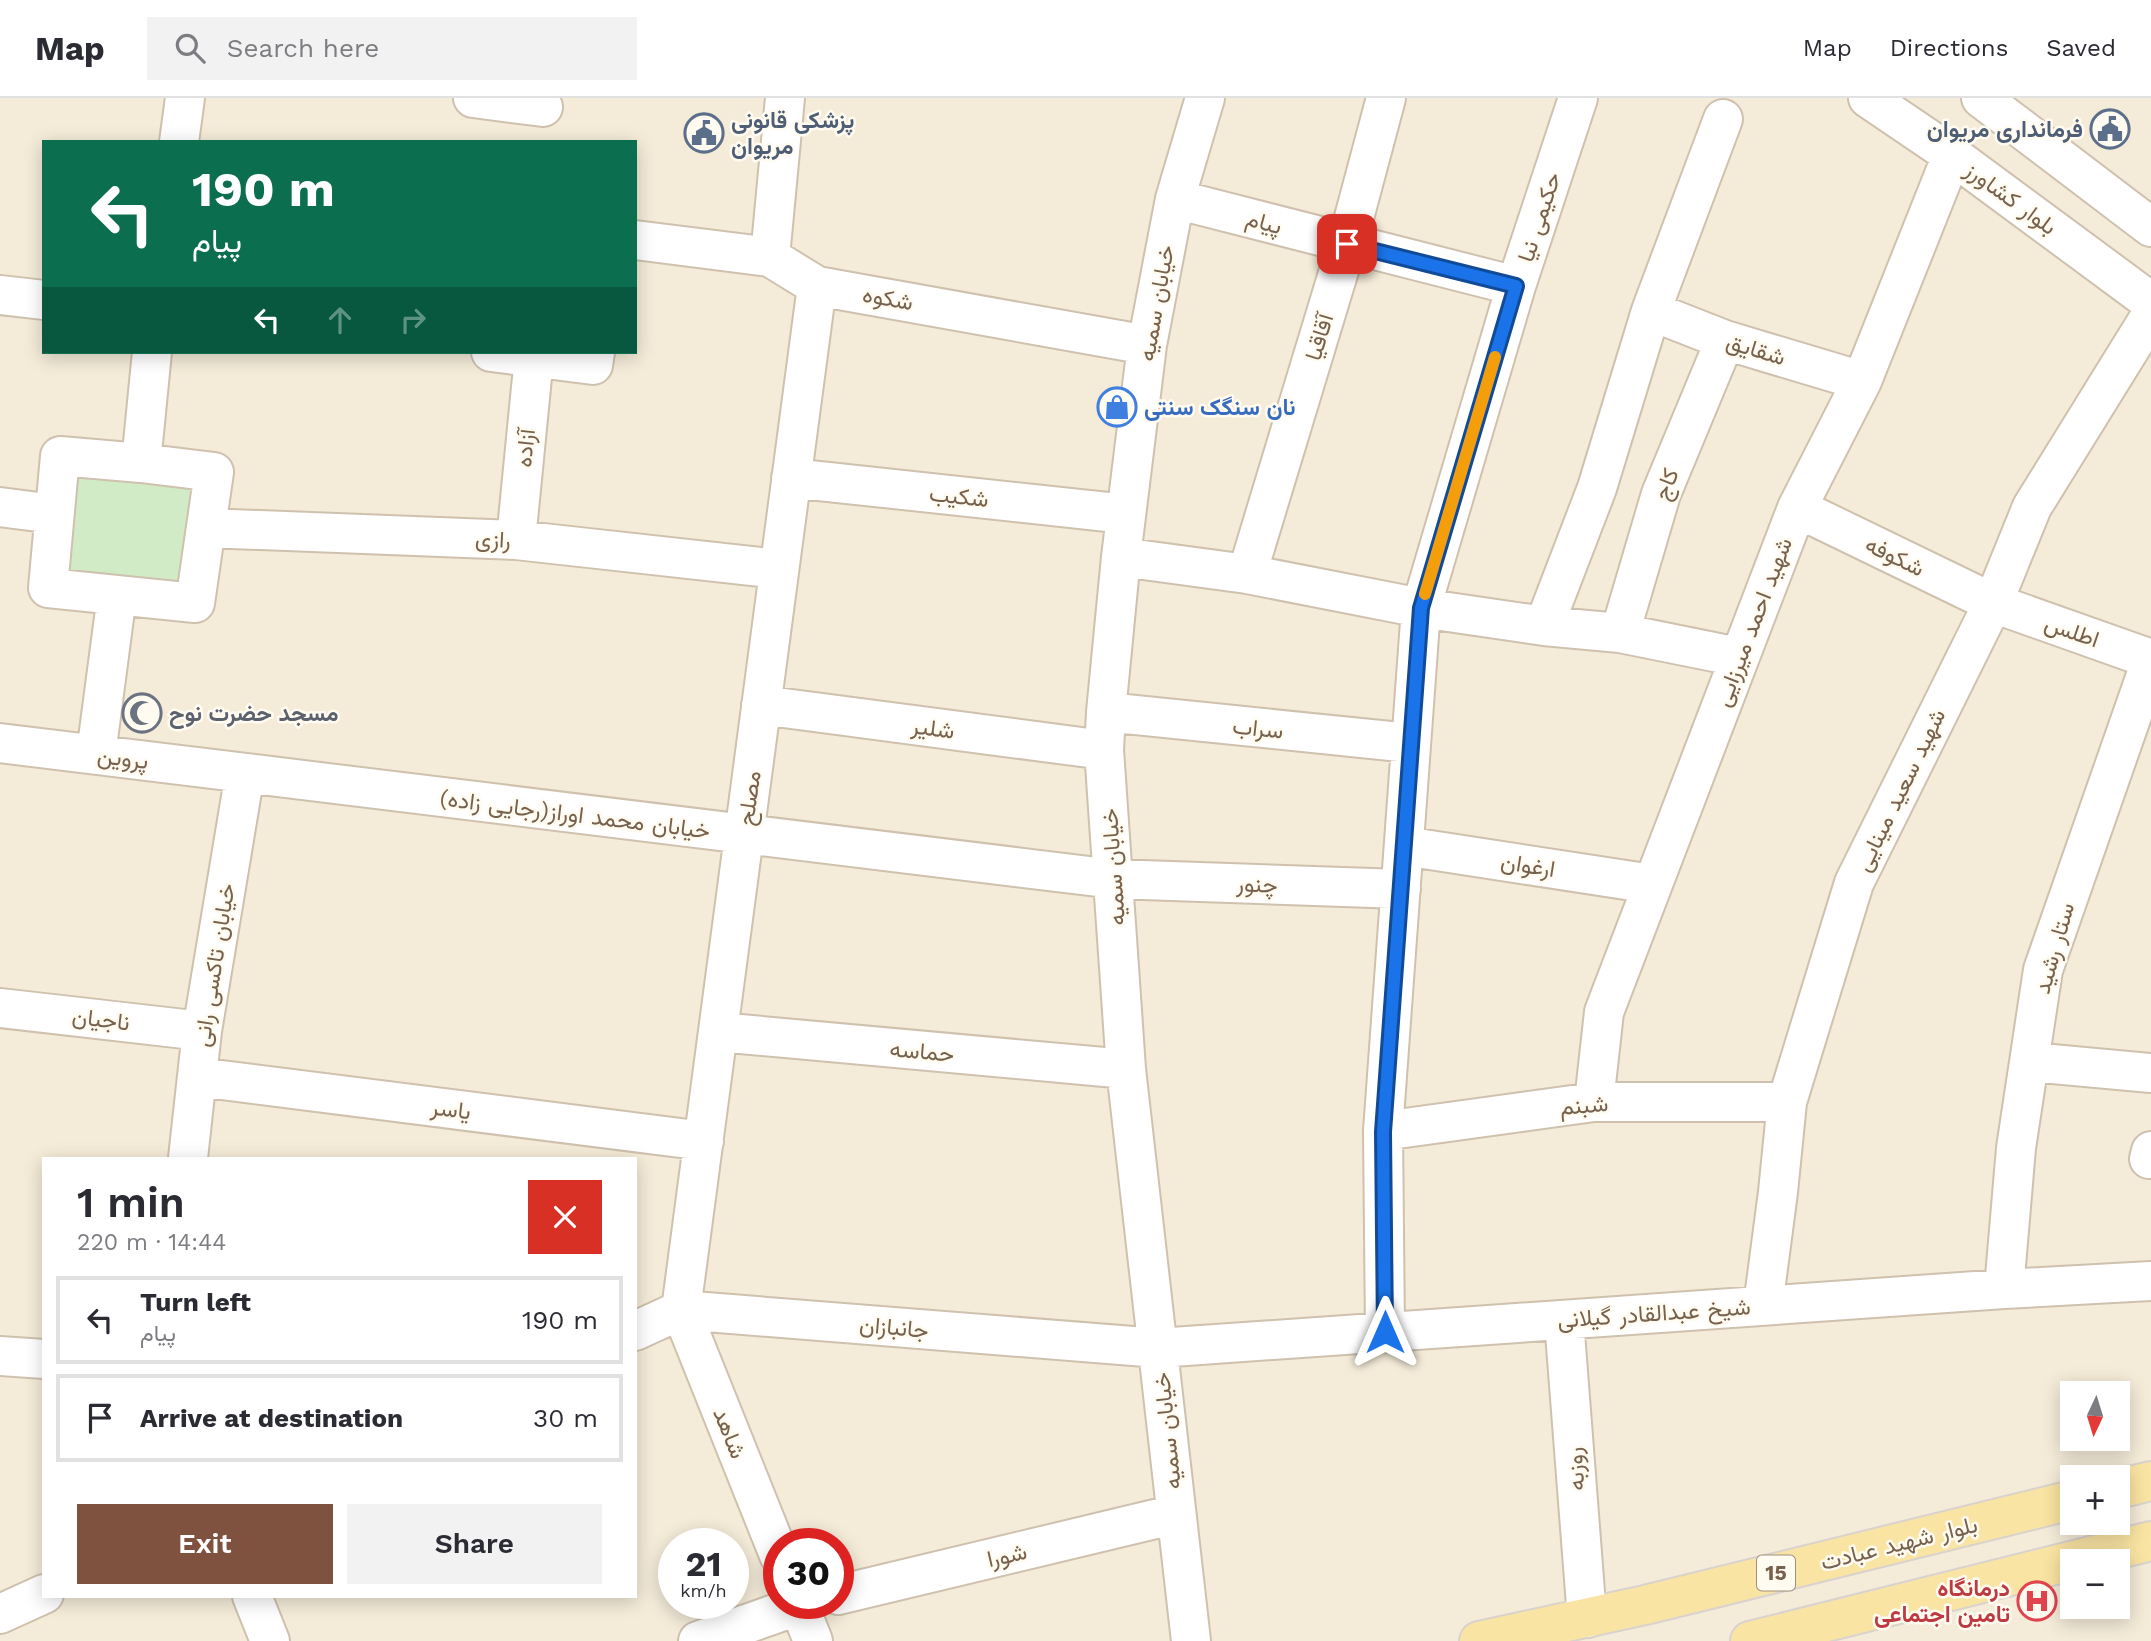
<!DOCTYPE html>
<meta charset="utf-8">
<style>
body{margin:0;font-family:"Work Sans",Vazirmatn,sans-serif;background:#f2f2f3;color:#2b2b33;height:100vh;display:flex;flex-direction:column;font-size:26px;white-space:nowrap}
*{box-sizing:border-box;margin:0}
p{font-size:23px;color:#7c7c81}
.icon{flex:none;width:38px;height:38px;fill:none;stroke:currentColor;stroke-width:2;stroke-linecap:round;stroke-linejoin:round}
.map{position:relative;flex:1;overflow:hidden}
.details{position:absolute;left:42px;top:1059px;width:595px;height:441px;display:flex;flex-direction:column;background:#fff;border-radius:0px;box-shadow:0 4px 18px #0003}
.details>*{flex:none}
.top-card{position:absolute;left:42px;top:42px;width:595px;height:214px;border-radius:0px;box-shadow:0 4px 18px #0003;background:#0b6e4f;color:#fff;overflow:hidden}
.needle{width:46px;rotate:184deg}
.fabs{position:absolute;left:2060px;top:1283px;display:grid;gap:14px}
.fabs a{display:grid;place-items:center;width:70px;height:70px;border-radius:0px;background:#fff;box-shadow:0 4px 18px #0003;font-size:35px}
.speed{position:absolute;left:658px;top:1430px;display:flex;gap:14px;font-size:35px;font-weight:700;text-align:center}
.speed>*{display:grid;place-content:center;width:91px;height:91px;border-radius:50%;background:#fff;box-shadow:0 4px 18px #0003;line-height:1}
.speed small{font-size:18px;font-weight:400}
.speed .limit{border:10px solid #d22;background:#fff;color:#111}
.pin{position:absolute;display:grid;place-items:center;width:60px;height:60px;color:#fff;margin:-30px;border-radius:14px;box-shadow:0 4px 10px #0006}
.me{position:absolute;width:77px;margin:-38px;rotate:0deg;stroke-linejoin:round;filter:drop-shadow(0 0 5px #0008)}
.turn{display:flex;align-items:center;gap:24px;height:147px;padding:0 35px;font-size:32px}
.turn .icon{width:91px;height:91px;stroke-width:2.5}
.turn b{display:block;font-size:49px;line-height:60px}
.lanes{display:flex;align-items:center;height:66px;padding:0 35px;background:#0003;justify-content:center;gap:35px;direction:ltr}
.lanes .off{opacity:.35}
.round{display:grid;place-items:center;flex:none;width:74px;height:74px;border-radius:0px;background:#f2f2f3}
.headline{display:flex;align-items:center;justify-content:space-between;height:119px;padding:0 35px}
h1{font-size:42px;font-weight:600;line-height:52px}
.primary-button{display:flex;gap:14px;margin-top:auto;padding:14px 35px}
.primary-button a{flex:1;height:80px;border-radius:0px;background:#7f5240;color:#fff;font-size:28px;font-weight:600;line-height:80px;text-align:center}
.primary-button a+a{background:#f2f2f3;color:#2b2b33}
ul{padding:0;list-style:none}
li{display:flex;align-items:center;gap:21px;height:88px;margin:0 14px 10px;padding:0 21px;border:4px solid #e1e1e2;border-radius:0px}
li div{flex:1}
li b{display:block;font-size:26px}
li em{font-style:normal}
header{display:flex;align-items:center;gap:42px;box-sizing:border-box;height:98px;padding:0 35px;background:#fff;border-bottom:2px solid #e1e1e2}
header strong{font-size:33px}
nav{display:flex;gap:38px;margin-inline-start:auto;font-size:24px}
.search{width:490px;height:63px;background:#f2f2f3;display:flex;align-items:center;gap:18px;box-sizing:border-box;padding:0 24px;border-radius:0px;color:#7c7c81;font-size:26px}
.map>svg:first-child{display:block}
.residential{fill:#f4ebd8;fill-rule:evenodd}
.green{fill:#d2ebc7}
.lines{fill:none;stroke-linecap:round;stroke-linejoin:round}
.minor-casing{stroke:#cfc1ae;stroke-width:42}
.major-casing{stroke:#d9d3cd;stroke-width:42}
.minor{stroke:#fff;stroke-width:38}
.major{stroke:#fae4a3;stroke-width:38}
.route-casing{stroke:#114b97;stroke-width:18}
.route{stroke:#1a73e8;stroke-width:12}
.slow{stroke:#f59e0b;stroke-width:12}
.labels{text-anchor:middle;stroke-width:5;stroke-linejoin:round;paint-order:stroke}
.shield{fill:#fffbf1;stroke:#a08f7e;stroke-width:2}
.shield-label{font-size:21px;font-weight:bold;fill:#78614c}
.service-label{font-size:23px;font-weight:bold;fill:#4e5e75;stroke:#fffbf1;text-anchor:start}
.street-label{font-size:23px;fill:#78614c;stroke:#fffbf1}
.shop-label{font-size:23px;font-weight:bold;fill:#366cbe;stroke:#fffbf1;text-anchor:start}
.worship-label{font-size:23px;font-weight:bold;fill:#5b616d;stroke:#fffbf1;text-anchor:start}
.health-label{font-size:23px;font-weight:bold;fill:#be3a42;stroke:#fffbf1;text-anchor:end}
</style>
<header>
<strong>Map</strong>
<div class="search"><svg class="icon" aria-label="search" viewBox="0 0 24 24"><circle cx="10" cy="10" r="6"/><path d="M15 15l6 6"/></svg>Search here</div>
<nav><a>Map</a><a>Directions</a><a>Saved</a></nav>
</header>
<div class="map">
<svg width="2151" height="1543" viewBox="0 0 2151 1543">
<rect width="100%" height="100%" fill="#fdf7ea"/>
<path class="residential" d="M0,0H2151V1543H0ZM44,44H635V254H44ZM44,1060H635V1498H44ZM2072,1295H2118V1340H2072ZM2072,1379H2118V1424H2072ZM674,1446H733V1505H674ZM779,1446H838V1505H779ZM2072,1463H2118V1508H2072Z"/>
<path class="green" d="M73,373L192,385L180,493L62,481Z"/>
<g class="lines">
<g class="minor-casing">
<path id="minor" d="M473,0L543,9
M1868,0L1952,57L2151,204
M1981,0L2151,129
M179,44L185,0
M1175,101L1516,188
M635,142L770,159L817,188L1147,247
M770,159L785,0
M0,197L44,202
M1651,213L1725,242L1862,283
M491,254L593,267L595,254
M60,358L141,365L214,374L195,505L48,490Z
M141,365L152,254
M791,380L1126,416
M0,409L54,416
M1797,410L1993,505L2151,561
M206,430L516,442L779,471
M516,442L534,259
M1121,459L1247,476L1421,510L1544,528L1620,535L1739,559
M1247,476L1347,146L1386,0
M1544,528L1597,390L1651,213L1723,21
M1620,535L1661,396L1725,242
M761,607L1104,652
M1106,614L1410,645
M0,645L1114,781L1401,791
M96,656L117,497
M1404,748L1652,786
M0,910L202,933
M718,934L1126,971
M2030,964L2151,975
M198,979L704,1043
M1594,1004L1604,914L1797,410L1862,283L1952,57
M1383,1033L1594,1004H1787
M2151,1053L2149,1061H2151
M188,1060L202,933L245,675
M2004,1191L2016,1050L2043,872L2151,563
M1763,1208L1778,1094L1787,1004L1854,785L1993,505L2032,409L2151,217
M1564,1222L1587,1520
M635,1233L681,1212L1158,1250L2004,1191L2151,1183
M1385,1234L1383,1033L1421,510L1516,188L1578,0
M0,1258L44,1261
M779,1457L681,1212L817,188
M838,1497L1176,1416
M252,1498L270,1543
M798,1505L813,1543
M0,1516L44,1496
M698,1543L806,1505
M1191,1543L1126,971L1104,652L1106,614L1121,459L1147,247L1175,101L1205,0"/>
</g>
<g class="major-casing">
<path id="major" d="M2118,1391L2151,1383
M1479,1543L1645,1507L2072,1402
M1750,1543L2151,1443"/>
</g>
<use href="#minor" class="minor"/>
<use href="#major" class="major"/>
</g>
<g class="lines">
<g class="route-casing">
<path id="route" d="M1347,146L1516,188L1421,510L1383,1034L1385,1234"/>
</g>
<use href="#route" class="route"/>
<path class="slow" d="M1425,496L1495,259"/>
</g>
<defs>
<g id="civic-ring" transform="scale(2.0125)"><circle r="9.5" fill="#fffbf1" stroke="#5c6f8a" stroke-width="1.5"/><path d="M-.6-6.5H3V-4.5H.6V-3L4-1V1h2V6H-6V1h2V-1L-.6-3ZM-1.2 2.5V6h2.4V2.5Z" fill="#5c6f8a"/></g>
<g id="shop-ring" transform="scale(2.0125)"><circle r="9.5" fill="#fffbf1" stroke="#3f7fe0" stroke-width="1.5"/><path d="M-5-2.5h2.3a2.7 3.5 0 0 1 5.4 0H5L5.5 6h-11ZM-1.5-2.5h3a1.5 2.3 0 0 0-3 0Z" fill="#3f7fe0"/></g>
<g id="mosque-ring" transform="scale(2.0125)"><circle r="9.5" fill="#fffbf1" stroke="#6b7280" stroke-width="1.5"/><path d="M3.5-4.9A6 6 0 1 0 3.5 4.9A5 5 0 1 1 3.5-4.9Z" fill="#6b7280"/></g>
<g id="hospital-ring" transform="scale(2.0125)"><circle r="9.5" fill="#fffbf1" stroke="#e0444e" stroke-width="1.5"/><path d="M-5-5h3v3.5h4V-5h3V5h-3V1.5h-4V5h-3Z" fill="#e0444e"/></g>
</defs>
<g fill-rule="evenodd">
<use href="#civic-ring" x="2110" y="31"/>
<use href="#civic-ring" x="704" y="35"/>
<use href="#shop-ring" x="1117" y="309"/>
<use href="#mosque-ring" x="142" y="615"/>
<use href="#hospital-ring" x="2037" y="1503"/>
</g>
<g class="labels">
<rect class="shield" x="1757" y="1457.5" width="38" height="35" rx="5"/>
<g class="shield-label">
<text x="1776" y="1482">15</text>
</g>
<g class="service-label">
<text x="731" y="30">پزشکی قانونی<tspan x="731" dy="26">مریوان</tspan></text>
<text x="2083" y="39" text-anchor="end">فرمانداری مریوان</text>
</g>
<g class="street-label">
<text transform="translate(2011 100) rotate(36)" y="8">بلوار کشاورز</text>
<text transform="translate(1539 119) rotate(-72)" y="8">حکیمی نیا</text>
<text transform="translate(1264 124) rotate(15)" y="8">پیام</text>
<text transform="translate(888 200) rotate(10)" y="8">شکوه</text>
<text transform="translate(1156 205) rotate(-80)" y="8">خیابان سمیه</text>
<text transform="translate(1319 239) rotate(-73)" y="8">آقاقیا</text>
<text transform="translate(1756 251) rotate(17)" y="8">شقایق</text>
<text transform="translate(525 350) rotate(-84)" y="8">آزاده</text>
<text transform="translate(1666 386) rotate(-69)" y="8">کاج</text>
<text transform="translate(959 398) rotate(6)" y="8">شکیب</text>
<text transform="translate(493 441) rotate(3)" y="8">رازی</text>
<text transform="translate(1895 458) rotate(26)" y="8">شکوفه</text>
<text transform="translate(1753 524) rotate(-69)" y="8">شهید احمد میرزایی</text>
<text transform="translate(2072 533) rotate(19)" y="8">اطلس</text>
<text transform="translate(933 630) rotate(7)" y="8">شلیر</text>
<text transform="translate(1258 630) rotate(6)" y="8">سراب</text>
<text transform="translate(123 660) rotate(7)" y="8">پروین</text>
<text transform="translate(1900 692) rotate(-64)" y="8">شهید سعید مینایی</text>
<text transform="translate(749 700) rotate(-82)" y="8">مصلح</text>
<text transform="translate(575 716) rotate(7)" y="8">خیابان محمد اوراز(رجایی زاده)</text>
<text transform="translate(1528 767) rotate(9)" y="8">ارغوان</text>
<text transform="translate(1113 769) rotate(-94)" y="8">خیابان سمیه</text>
<text transform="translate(1257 786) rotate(2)" y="8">چنور</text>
<text transform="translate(2054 850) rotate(-74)" y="8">ستار رشید</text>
<text transform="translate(214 867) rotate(-81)" y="8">خیابان تاکسی رانی</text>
<text transform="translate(101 921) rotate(7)" y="8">ناجیان</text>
<text transform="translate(922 953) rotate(5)" y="8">حماسه</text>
<text transform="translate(1584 1007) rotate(-5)" y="8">شبنم</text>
<text transform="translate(451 1011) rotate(7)" y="8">یاسر</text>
<text transform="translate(1654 1215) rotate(-4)" y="8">شیخ عبدالقادر گیلانی</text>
<text transform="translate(894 1229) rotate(5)" y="8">جانبازان</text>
<text transform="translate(1167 1333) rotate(-96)" y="8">خیابان سمیه</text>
<text transform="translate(730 1335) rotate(68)" y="8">شاهد</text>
<text transform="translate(1575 1371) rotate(-94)" y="8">روزبه</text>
<text transform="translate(1899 1445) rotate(-14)" y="8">بلوار شهید عبادت</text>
<text transform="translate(1007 1457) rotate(-13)" y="8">شورا</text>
</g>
<g class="shop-label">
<text x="1144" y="317">نان سنگک سنتی</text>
</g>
<g class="worship-label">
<text x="169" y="623">مسجد حضرت نوح</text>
</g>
<g class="health-label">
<text x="2010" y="1498">درمانگاه<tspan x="2010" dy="26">تامین اجتماعی</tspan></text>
</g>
</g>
</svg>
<div class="fabs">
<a><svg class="needle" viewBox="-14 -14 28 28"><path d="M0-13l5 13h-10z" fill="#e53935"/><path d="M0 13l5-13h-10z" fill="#7c7c81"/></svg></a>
<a>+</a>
<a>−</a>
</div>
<div class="speed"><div>21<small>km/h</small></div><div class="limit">30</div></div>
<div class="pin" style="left:1347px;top:146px;background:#d93025"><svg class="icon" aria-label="arrive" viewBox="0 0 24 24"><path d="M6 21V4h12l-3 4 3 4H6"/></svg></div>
<svg class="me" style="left:1385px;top:1234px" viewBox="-20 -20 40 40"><path d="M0-17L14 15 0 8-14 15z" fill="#1a73e8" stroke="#fff" stroke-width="4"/></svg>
<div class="top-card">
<div class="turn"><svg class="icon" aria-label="left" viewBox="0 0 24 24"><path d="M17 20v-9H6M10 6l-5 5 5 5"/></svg><div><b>190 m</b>پیام</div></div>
<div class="lanes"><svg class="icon" aria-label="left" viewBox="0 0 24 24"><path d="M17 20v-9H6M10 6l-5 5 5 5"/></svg><svg class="icon off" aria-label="ahead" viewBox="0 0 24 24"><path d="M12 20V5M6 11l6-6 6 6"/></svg><svg class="icon off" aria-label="right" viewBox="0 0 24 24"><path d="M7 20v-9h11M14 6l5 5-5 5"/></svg></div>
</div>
<section class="details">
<div class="headline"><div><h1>1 min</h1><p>220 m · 14:44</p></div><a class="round" style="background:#d93025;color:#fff"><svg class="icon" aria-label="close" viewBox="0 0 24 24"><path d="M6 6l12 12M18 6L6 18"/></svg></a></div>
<ul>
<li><svg class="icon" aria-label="left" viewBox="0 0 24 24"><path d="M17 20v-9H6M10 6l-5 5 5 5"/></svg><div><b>Turn left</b><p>پیام</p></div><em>190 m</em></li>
<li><svg class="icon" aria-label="arrive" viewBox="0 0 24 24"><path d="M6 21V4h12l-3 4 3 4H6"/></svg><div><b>Arrive at destination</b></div><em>30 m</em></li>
</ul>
<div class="primary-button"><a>Exit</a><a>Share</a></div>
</section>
</div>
